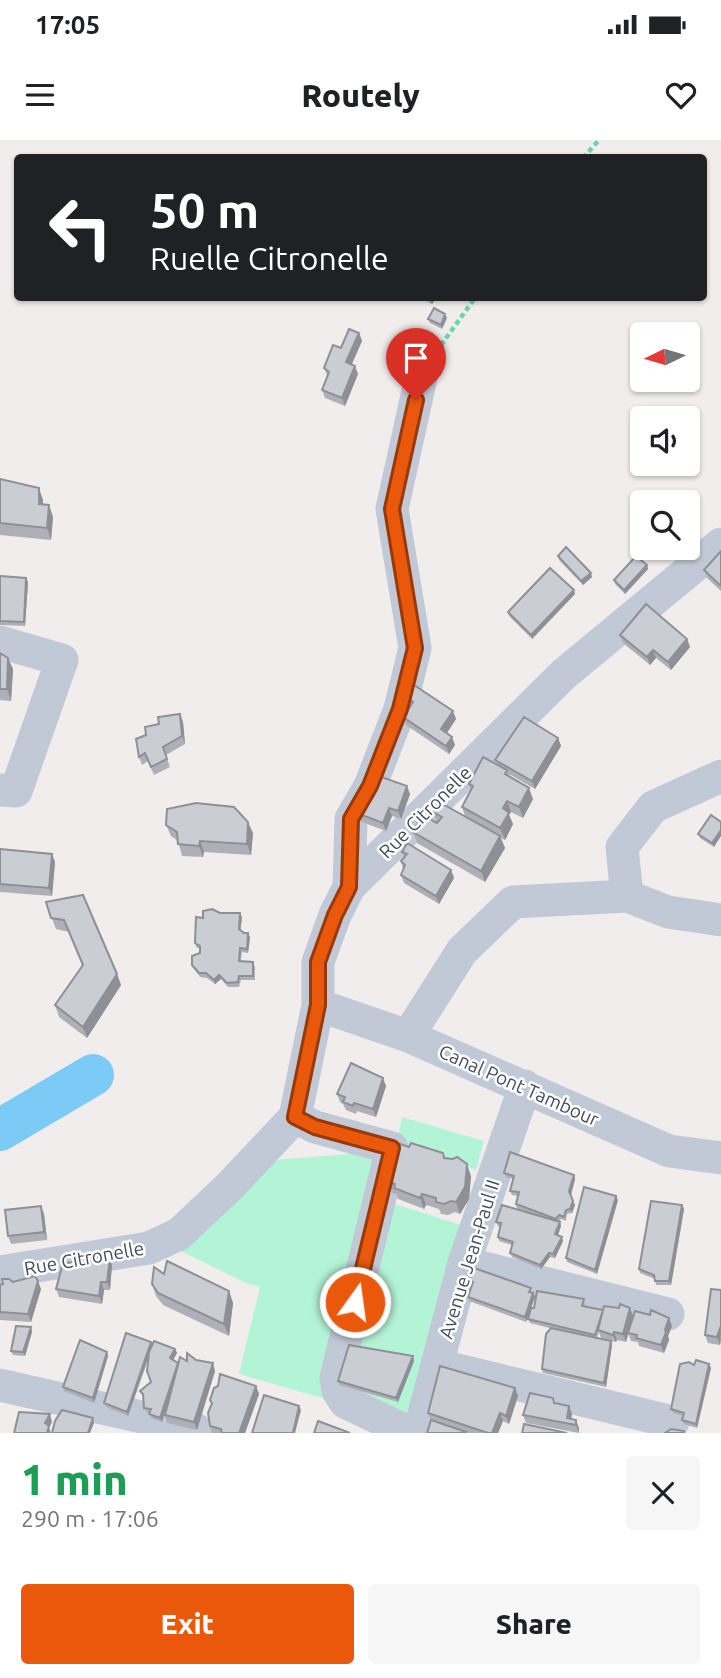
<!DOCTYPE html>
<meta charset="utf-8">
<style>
body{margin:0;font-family:Ubuntu,sans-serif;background:#f6f6f6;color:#202124;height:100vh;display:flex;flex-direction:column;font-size:26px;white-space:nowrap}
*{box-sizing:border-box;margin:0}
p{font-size:23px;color:#757577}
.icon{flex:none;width:38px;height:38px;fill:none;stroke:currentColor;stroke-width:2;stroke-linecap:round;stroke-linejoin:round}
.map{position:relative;height:1293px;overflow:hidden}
.drawer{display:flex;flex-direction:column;background:#fff;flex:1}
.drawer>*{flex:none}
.guide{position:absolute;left:14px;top:14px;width:693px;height:147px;border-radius:7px;box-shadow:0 2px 5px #0004;background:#202124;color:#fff;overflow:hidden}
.needle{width:46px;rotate:265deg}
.buttons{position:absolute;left:630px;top:182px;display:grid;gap:14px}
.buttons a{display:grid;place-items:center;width:70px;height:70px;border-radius:7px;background:#fff;box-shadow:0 2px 5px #0004;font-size:35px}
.pin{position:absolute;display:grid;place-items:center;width:60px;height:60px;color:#fff;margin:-72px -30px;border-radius:50% 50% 50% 0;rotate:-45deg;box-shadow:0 0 7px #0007}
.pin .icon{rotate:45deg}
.me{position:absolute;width:77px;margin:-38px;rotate:14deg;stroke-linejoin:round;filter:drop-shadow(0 0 5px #0008)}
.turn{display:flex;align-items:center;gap:24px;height:147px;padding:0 21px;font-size:32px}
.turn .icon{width:91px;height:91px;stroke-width:2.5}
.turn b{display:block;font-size:49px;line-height:60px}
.round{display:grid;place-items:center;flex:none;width:74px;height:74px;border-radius:7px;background:#f6f6f6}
.headline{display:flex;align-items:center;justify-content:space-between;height:119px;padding:0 21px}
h1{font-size:42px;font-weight:800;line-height:52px;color:#1e9e55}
.cta{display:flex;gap:14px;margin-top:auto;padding:14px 21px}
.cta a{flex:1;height:80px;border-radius:7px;background:#ea580c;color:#fff;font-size:28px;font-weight:800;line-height:80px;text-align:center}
.cta a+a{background:#f6f6f6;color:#202124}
.status{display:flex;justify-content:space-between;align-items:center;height:49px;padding:0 35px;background:#fff;direction:ltr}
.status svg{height:19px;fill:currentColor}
header{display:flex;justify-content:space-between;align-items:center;height:91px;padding:0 21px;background:#fff;font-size:32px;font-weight:800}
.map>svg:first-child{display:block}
.green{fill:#b4f4d6}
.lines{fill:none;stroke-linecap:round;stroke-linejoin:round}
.river{stroke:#7ccbf6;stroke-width:42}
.path{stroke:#68d5af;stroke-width:4.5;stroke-dasharray:5 3.5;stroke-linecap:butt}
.minor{stroke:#c1c9d6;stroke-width:33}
.wall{fill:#afb0b7;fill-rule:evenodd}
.shaded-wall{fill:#8e9095}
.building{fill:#cbcdd5;stroke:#8e9095;stroke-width:2}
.route-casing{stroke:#983908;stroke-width:18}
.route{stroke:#ea580c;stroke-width:12}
.labels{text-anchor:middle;stroke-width:5;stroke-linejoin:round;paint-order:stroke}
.street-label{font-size:19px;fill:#434d5c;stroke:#fff}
</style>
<div class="status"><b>17:05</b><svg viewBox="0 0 49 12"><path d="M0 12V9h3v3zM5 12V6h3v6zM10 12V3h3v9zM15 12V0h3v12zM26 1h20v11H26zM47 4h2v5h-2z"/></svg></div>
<header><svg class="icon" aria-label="menu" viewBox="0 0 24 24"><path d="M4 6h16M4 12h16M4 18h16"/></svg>Routely<svg class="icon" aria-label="heart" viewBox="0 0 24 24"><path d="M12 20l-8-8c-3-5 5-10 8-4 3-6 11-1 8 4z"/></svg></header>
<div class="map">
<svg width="721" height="1293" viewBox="0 0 721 1293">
<rect width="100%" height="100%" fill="#f0edec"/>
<path class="green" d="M402,977L484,1001L476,1030L396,1005Z
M387,1011L322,1258L239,1234L260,1147L246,1143L179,1110L274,1020Z
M376,1058L461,1085L405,1293L328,1254Z"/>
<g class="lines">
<path class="river" d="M0,990L93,935"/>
<path class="path" d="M583,18L599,0
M436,212L475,158"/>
<path class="minor" d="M0,502L62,520L16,651L0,650
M349,747L351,679L370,646L400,569L415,508L392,369L422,233
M627,756L622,707L653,667L721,636
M318,865L408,896L669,1011L721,1018
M408,896L462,811L513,762L627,756L668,772L721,780
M295,977L315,987L392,1008L336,1238L338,1251L345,1262L410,1293
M464,1123L668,1174
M0,1132L149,1108L179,1094L230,1046L295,977L318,865V822L335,775L349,747L564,534L721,404
M437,1225L673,1282
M0,1245L195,1289L196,1293
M419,1293L464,1123L525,946"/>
</g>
<path class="wall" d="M421,158H436L432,164Z
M447,178L442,189L430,183L428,179Z
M359,193L362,201L352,224L358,234L345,266L325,258L322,250L328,237L324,228L341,208Z
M0,339L43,360V364L53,377L51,400L0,395Z
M721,411V451L707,438L704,430Z
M558,416L592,437L583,445L559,420Z
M647,425L648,429L625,454L615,444L614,440Z
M0,436L28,442L25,486L0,485Z
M575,454L532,499L509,476L508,472Z
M620,495L687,499L690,507L671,530L656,518L650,525L623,503Z
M0,513L13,529L11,561L0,560Z
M404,555L453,571L456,579L447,593L455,605L449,614L406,585L403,577L410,566L406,563Z
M183,582L185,604L166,615L170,627L154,635L148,621L142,625L139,617Z
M558,598L561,606L535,649L509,634L510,637L533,659L523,678L511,672L509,675L513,684L505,700L501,698L505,708L485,742L417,703L413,692L437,683L433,672L465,676L462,667L471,650L469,644L497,624L495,620Z
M410,654L401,679L392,676L386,691L362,682L359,674Z
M721,682L714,707L700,698L698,694Z
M166,685L253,693L251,715L204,712L203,717L182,716L178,701L171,696Z
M0,709L52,714L55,722L52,756L0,752Z
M402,712L451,730L454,738L439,764L404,743L401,735L403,729L401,721L404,717Z
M46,762L117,834L121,845L87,898L59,877L55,865L83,826L69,792L56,789Z
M220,773L242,777L240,791L250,797L248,813L242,812L241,821L255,826V840H241L239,847H228L221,839L215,844L207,838L200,837L194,829L192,825L200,813V809L196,807L195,803L203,778Z
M386,946L376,977L357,971L356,974L346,970L343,964L340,962L337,954Z
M409,1007L443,1013L445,1018L471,1036L469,1059L460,1074L455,1072L448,1075L441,1074L439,1069L426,1065L424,1069L398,1059L396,1054L392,1053L386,1032Z
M504,1033L574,1035L575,1039L571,1054L575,1065L572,1073L567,1074L566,1081L561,1079L559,1082L561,1086L558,1095L563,1101L555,1118L550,1117L541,1129L512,1117L510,1113L512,1105L499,1101L498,1097L500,1087L498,1086L496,1082L535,1075L517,1069L516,1064L518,1056L512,1055L510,1051L513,1039L506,1037Z
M618,1060L597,1134L567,1122L566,1118Z
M682,1065L684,1069L671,1145H656L655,1139L640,1133L639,1129Z
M44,1074L47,1100L11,1104L8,1096Z
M110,1117L112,1125L110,1150H104L102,1164L59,1157L56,1149L93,1121Z
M164,1134L229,1151L233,1163L229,1196L163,1165L156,1156L152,1144Z
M469,1141L533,1152L535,1157L526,1182L469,1161L468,1157L472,1145Z
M13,1142L41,1149L31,1182L0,1180V1145Z
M721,1150V1202L720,1205L708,1203L705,1195Z
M586,1163L584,1167L633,1176L626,1202L617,1200L616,1202L611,1201L612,1205L606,1247L543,1233L542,1229L557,1190L530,1183L528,1179ZM599,1192L601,1198L609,1200L597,1198Z
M672,1186L668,1196L669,1200L664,1213L639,1206L638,1202L631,1201L628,1193Z
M31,1187L32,1192L25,1216L13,1215L11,1211Z
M152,1206L175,1209L177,1213L173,1220L178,1223L187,1221L215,1231L197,1290L167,1283L165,1275L168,1263L162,1282L151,1278L150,1273L146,1272L144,1268L143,1257L140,1251L151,1242L149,1217L128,1276L106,1267L104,1263Z
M108,1216L94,1263L64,1251L63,1247Z
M413,1216L414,1221L398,1262L339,1245L338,1241Z
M709,1224L711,1228L697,1288L684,1284L682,1280L683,1276L673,1273L671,1269L694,1225Z
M256,1246L259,1254L245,1293H212L210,1286Z
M515,1248L518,1256L509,1284L503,1281L498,1293H427L431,1281L428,1273Z
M555,1263L569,1266L572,1274L571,1279L579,1288V1293L526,1283L523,1275Z"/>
<path class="shaded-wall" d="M430,158H436L432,164Z
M445,174L447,178L442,189L441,185Z
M359,193L362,201L349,230L346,222Z
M355,226L358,234L345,266L342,258Z
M39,348L43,360V375L39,364Z
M49,365L53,377L51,400L47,388Z
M647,425L648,429L625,454L624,450Z
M591,433L592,437L583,445L581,441Z
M26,438L28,442L25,486L24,482Z
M574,450L575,454L532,499L531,495Z
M687,499L690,507L671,530L668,522Z
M653,510L656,518L650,525L647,517Z
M8,518L13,529L11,561L7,549Z
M453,571L456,579L444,597L441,589Z
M180,574L183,582L185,604L182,596Z
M452,597L455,605L449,614L446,606Z
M558,598L561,606L535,649L532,641Z
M407,646L410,654L401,679L398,671Z
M529,648L533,659L523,678L519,667Z
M507,661L511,672L509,675L513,684L505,700L500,688L503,668Z
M389,668L392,676L386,691L383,683Z
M248,682L253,693L251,715L247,704Z
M721,690V696L714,707L712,703Z
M500,696L505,708L485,742L481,731Z
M200,701L204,712L203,717L199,706Z
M52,714L55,722L52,756L49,748Z
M451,730L454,738L439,764L436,756Z
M240,773L242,777L240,793L239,789Z
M248,793L250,797L248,813L247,809Z
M117,834L121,845L87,898L83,887Z
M219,835L221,839L215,844L214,840Z
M383,938L386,946L376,977L373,969Z
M467,1024L471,1036L469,1059L460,1074L456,1062Z
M574,1035L575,1039L571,1055L569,1051Z
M422,1054L426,1065L424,1069L420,1058Z
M616,1056L618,1060L597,1134L595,1130Z
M573,1061L575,1065L572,1073L570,1069Z
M682,1065L684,1069L671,1145L669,1141Z
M41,1066L44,1074L47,1100L44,1092Z
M560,1082L561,1086L557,1098L555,1094Z
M562,1097L563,1101L555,1118L553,1114Z
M549,1113L550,1117L541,1129L540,1125Z
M110,1117L112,1125L110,1150L107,1142Z
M38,1141L41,1149L31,1182L28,1174Z
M101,1142L104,1150L102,1164L99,1156Z
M229,1151L233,1163L229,1196L224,1184Z
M533,1153L535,1157L526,1182L525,1177Z
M630,1168L633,1176L626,1202L623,1194Z
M669,1178L672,1186L668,1196L669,1200L664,1213L661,1205L665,1190Z
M31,1187L32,1192L25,1216L23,1212Z
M720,1188L721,1191L720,1205L717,1197Z
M614,1192L617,1200L616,1202L613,1195Z
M611,1201L612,1205L606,1247L604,1243Z
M151,1202L152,1206L128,1276L127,1272Z
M175,1209L177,1213L172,1222L170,1218Z
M107,1212L108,1216L94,1263L93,1258Z
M413,1216L414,1221L398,1262L396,1258Z
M178,1223L179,1227L162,1282L160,1278Z
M213,1223L215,1231L197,1290L194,1282Z
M709,1224L711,1228L697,1288L696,1284Z
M256,1246L259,1254L245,1293H239Z
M515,1248L518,1256L509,1284L506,1276Z
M299,1266L301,1270L295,1293H293Z
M569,1266L572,1274L570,1286L567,1278Z
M500,1273L503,1281L498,1293H492Z
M50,1274L52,1282L49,1288L51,1293H47L45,1283Z
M93,1278L94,1283L90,1293H88Z
M576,1280L579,1288V1293L576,1285Z"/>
<path class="building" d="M434,168L445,174L441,185L428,179Z
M349,189L359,193L346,222L355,226L342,258L322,250L329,232L324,228L333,205L341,208Z
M0,339L39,348V364L49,365L47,388L0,383Z
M566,407L591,433L581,441L558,416Z
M721,411V446L704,430Z
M636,416L647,425L624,450L614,440Z
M550,428L574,450L531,495L508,472Z
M0,436L26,438L24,482L0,481Z
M646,464L687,499L668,522L653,510L647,517L620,495Z
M0,513L8,518L7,549H0Z
M411,543L453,571L441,589L452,597L446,606L403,577L413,562L404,555Z
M180,574L182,596L163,607L167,619L151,627L145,613L139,617L136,599L146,595L145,587L159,584L158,577Z
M524,577L558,598L532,641L495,620Z
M483,617L507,630L505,634L529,648L519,667L507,661L503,668L509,673L500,688L462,667L473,646L469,644Z
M373,634L407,646L398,671L389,668L383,683L359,674Z
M439,662L500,696L481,731L413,692L422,675L437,683L442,677L433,672Z
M196,663L234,667L248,682L247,704L200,701L199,706L178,704L177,692L166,685L167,669Z
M711,675L721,682V690L712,703L698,694Z
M407,703L451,730L436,756L401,735L405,725L401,721L407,714L402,712Z
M0,709L52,714L49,748L0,744Z
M83,755L117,834L83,887L55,865L83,825L64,780L51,778L46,762Z
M212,769L220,773H240L239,789L244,793H248L247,809L240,808L239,821L253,822V836H239L238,842L227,843L219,835L214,840L206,833H199L192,825V816L200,813V806L195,803L196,777L203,778V771Z
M351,923L383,938L373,969L354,963L353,966L343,962L345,957L337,954Z
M397,1003L409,1007L411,1003L443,1013L444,1018L453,1019L457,1017L467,1024L465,1047L456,1062L451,1061L444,1064L436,1062V1058L422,1054L420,1058L394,1048L395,1044L388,1042L390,1034L386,1032Z
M510,1012L574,1035L569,1051L573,1061L570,1069L566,1070L564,1077L559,1075L556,1079L516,1064L519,1052L510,1051L514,1036L504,1033Z
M584,1047L616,1056L595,1130L566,1118Z
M651,1061L682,1065L669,1141H655L654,1135L639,1129Z
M502,1065L560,1082L555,1094L562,1097L553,1114L549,1113L540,1125L510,1113L513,1102L498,1097L501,1083L496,1082Z
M41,1066L44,1092L8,1096L5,1070Z
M92,1116L110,1117L107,1142H101L99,1156L56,1149L63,1123L93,1121Z
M167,1121L229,1151L224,1184L158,1153L152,1144L154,1127L164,1134Z
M474,1128L531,1148L529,1152L533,1153L525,1177L468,1157L473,1142L469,1141Z
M35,1136L38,1141L28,1174L0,1172V1145L3,1144L2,1139H9L13,1142Z
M711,1149L721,1150V1188H720L717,1197L705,1195Z
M537,1151L584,1159L582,1166L603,1170L595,1195L528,1179L531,1168H534Z
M620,1164L630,1168L623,1194L614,1192L613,1195L598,1190L604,1166L619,1168Z
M651,1170L669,1178L665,1190L666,1192L661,1205L636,1198L637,1195L628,1193L635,1171L650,1175Z
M16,1186L31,1187L23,1212L11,1211Z
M551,1188L611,1201L604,1243L542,1229L546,1194Z
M126,1193L151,1202L127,1272L104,1263Z
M80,1200L107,1212L93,1258L63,1247Z
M154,1201L175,1209L170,1218L178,1223L160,1278L149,1274L151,1269L144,1268L143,1254L140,1251L151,1242L147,1231L149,1212Z
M349,1205L413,1216L396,1258L338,1241Z
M187,1213L196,1220L213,1223L194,1282L165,1275L180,1217L187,1221Z
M696,1220L709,1224L696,1284L682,1280L684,1273L671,1269L680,1224L689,1222L694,1225Z
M440,1226L515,1248L506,1276L500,1273L492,1293H488L428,1273Z
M220,1234L256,1246L239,1293H222L221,1289L210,1286L208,1273L212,1263L210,1260L214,1248L218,1246Z
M530,1253L553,1258L554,1263L569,1266L567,1278L576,1280V1285L523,1275Z
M264,1255L299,1266L293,1293H252Z
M62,1270L93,1278L88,1293H52L55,1281Z
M19,1272L50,1274L45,1283L49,1286L47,1293H14Z
M431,1280L466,1292L465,1293H427Z
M318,1281L350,1293H314Z
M524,1284L567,1293H522Z
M671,1289L684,1291V1293H665Z"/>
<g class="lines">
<g class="route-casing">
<path id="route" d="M355,1162L392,1008L315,987L295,977L318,865V822L335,775L349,747L351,679L370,646L400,569L415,508L392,369L416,260"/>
</g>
<use href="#route" class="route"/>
</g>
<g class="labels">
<g class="street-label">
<text transform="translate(425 672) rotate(-45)" y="7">Rue Citronelle</text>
<text transform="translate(519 945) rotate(24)" y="7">Canal Pont Tambour</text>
<text transform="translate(84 1118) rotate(-10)" y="7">Rue Citronelle</text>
<text transform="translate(469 1119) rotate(-73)" y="7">Avenue Jean-Paul II</text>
</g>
</g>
</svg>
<div class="buttons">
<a><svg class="needle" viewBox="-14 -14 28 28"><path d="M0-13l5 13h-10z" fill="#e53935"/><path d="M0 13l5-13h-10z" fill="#757577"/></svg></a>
<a><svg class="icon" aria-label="sound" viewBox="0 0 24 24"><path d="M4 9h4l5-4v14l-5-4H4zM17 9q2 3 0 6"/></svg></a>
<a><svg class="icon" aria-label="search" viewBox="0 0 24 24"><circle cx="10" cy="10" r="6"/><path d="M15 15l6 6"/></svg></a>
</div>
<div class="pin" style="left:416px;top:260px;background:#d93025"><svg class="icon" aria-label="arrive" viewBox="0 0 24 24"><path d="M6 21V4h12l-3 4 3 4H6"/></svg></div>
<svg class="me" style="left:355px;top:1162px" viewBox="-20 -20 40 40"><circle r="17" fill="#ea580c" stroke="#fff" stroke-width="3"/><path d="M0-11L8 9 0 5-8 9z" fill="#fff"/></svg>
<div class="guide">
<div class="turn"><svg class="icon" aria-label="left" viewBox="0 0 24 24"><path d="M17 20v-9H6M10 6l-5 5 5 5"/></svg><div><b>50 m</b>Ruelle Citronelle</div></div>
</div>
</div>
<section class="drawer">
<div class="headline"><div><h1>1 min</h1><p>290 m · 17:06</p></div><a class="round"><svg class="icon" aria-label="close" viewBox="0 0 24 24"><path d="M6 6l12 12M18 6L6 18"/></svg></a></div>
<div class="cta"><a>Exit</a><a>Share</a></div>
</section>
